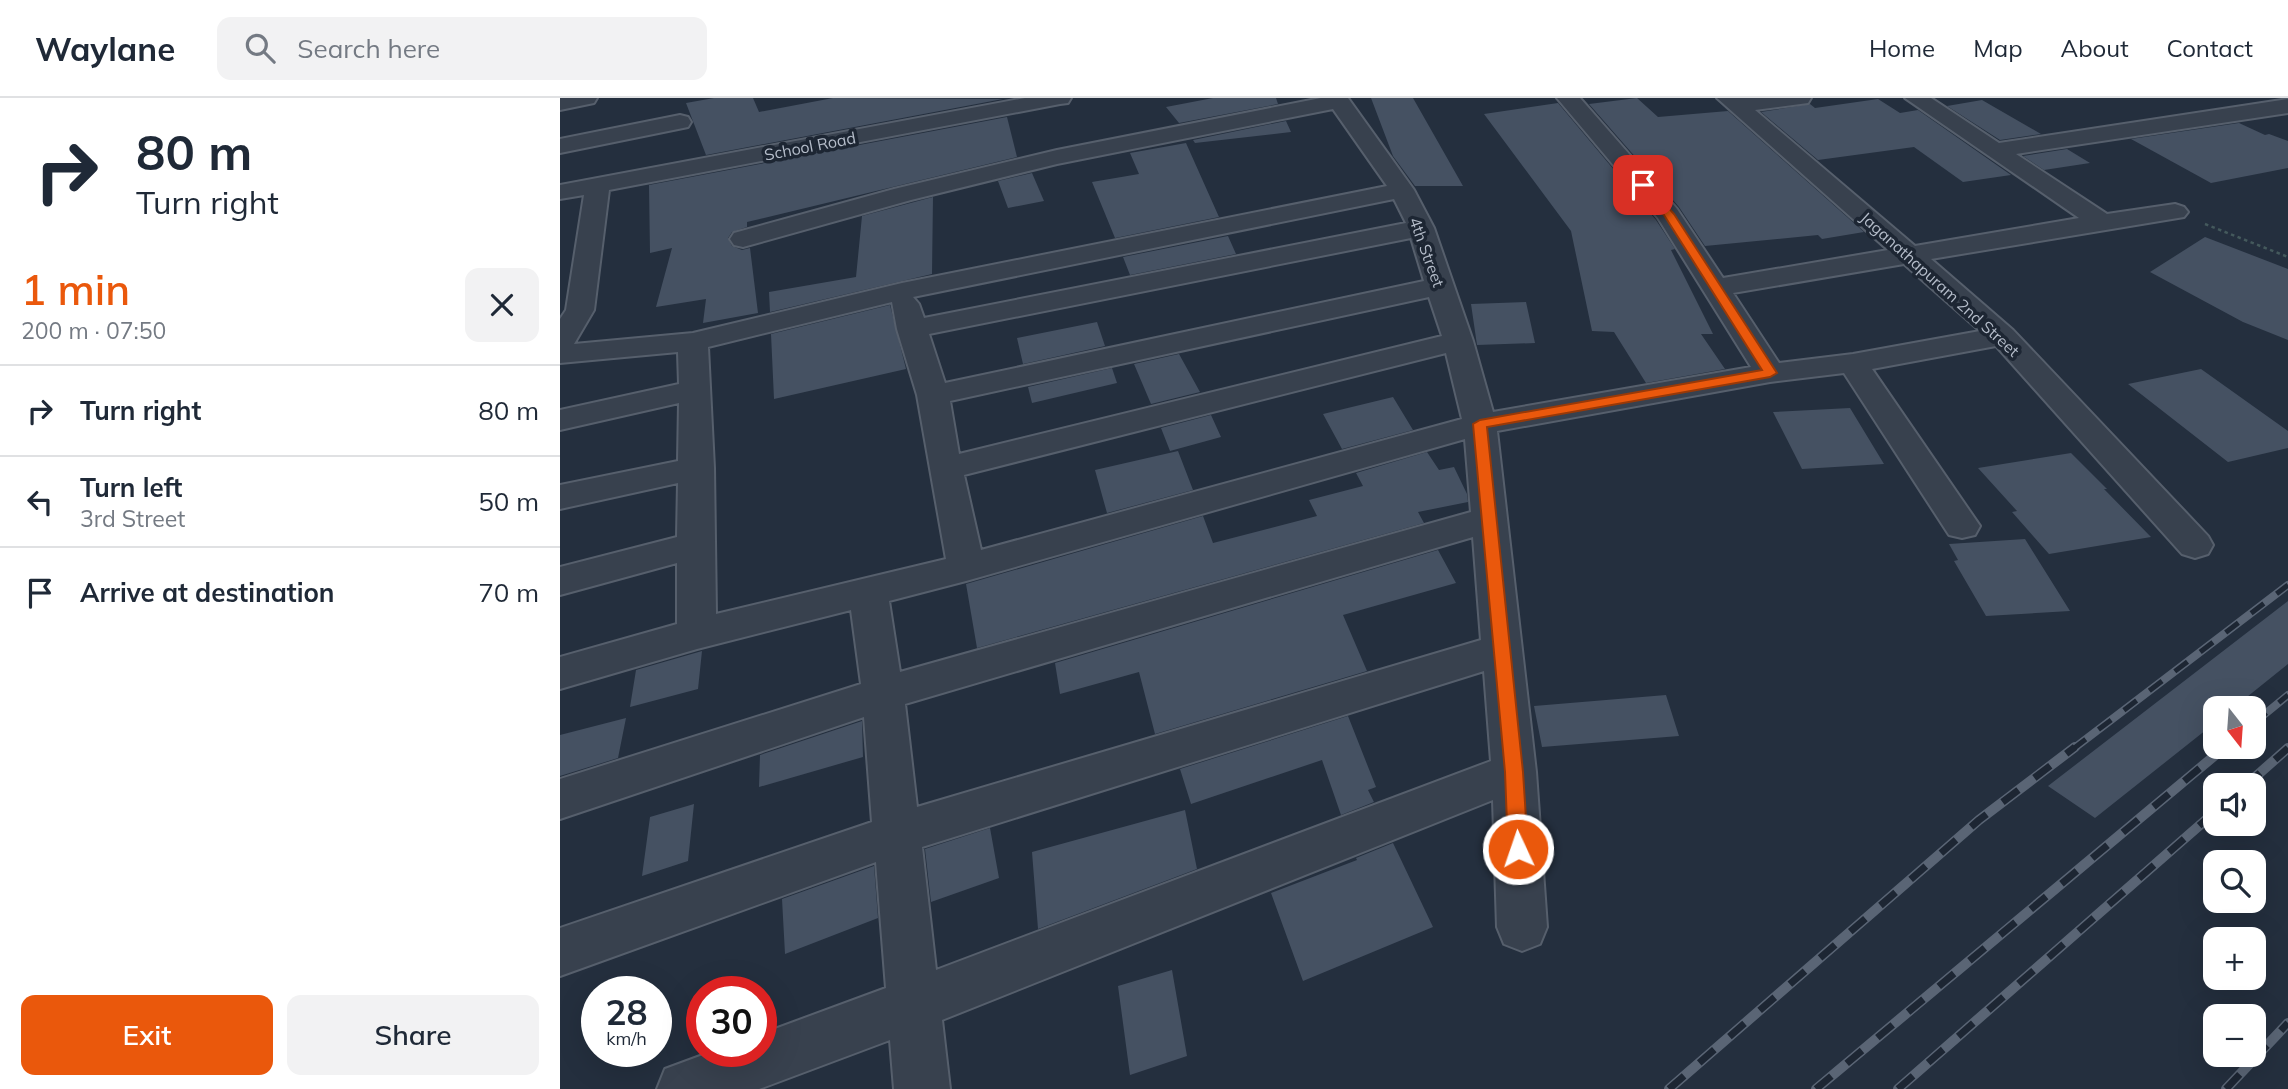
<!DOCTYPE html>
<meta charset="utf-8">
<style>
body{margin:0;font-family:Mulish,sans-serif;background:#f2f2f3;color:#1f2937;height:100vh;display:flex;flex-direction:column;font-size:26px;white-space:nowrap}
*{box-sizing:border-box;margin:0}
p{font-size:23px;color:#747a83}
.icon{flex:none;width:38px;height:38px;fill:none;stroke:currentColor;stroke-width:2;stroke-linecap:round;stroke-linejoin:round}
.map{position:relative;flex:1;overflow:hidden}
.details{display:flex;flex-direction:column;background:#fff;width:560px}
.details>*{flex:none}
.hud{background:#fff;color:#1f2937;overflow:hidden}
.needle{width:46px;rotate:163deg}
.fabs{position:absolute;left:1643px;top:598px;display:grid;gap:14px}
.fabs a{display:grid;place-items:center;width:63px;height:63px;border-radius:14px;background:#fff;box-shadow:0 7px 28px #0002;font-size:35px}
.speed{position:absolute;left:21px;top:878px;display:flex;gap:14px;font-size:35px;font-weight:700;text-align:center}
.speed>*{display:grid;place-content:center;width:91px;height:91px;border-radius:50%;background:#fff;box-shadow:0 7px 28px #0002;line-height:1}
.speed small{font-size:18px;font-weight:400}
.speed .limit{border:10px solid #d22;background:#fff;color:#111}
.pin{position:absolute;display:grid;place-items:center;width:60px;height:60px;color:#fff;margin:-30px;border-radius:14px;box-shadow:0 4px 10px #0006}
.me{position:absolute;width:77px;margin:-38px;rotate:357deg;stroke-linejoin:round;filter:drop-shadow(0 0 5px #0008)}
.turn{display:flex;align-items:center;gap:24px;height:147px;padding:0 21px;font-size:32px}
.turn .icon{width:91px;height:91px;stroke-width:2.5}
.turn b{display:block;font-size:49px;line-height:60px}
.round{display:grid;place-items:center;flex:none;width:74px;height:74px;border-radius:14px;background:#f2f2f3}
.head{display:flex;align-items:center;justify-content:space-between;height:119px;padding:0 21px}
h1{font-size:42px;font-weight:600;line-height:52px;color:#ea580c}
.primary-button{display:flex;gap:14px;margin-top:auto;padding:14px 21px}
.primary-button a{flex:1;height:80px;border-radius:14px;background:#ea580c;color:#fff;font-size:28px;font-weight:600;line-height:80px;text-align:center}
.primary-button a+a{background:#f2f2f3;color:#1f2937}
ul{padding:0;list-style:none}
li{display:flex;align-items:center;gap:21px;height:91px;padding:0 21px;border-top:2px solid #e0e1e3}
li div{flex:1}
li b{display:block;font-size:26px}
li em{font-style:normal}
header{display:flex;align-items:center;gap:42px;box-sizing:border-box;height:98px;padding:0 35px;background:#fff;border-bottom:2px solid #e0e1e3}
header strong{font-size:33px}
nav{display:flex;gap:38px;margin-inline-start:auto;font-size:24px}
.search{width:490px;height:63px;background:#f2f2f3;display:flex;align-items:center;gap:18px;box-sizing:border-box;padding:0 24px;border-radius:14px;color:#747a83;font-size:26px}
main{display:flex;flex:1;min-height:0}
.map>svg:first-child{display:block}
.building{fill:#455162}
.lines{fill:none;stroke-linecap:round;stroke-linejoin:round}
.minor-casing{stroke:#565f6c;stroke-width:4}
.path{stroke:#44595c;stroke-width:2.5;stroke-dasharray:3.5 3.5;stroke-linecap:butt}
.minor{fill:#38414e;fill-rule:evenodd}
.rail-far1-casing{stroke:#5a6575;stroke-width:8}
.rail-casing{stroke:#5a6575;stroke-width:10}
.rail-far1{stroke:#1d2633;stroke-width:5;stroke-dasharray:16;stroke-linecap:butt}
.rail{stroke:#1d2633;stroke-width:7;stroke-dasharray:20;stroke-linecap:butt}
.route{fill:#ea580c;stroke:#983908;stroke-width:2}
.labels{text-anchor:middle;stroke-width:7;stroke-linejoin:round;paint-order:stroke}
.far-street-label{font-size:16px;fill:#b4bcc9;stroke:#1d2633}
</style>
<header>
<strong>Waylane</strong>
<div class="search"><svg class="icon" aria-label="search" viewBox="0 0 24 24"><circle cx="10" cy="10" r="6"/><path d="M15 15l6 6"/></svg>Search here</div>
<nav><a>Home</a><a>Map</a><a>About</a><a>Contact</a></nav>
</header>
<main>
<section class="details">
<div class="hud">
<div class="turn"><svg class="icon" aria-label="right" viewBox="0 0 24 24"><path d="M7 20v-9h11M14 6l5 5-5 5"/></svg><div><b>80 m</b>Turn right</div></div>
</div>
<div class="head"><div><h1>1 min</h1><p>200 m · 07:50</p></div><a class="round"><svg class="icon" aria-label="close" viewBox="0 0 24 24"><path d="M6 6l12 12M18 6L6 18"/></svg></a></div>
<ul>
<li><svg class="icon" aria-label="right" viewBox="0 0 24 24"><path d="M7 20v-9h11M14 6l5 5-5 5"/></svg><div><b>Turn right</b></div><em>80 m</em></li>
<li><svg class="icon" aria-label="left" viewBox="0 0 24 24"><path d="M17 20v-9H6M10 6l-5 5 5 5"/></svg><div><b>Turn left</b><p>3rd Street</p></div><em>50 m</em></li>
<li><svg class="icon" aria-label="arrive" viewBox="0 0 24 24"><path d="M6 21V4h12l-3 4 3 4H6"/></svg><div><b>Arrive at destination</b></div><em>70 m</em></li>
</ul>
<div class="primary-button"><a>Exit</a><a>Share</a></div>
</section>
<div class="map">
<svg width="1728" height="991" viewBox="0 0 1728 991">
<rect width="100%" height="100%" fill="#242f3e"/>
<path class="building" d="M154,0H193L199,14L273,0L443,1L146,57L126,5Z
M653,0H716L718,6L619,25L606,9Z
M811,0H853L903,88H855L833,58Z
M1077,0L1098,19L1168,13L1304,134L1262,141L1258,137L1145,148L1119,109L1029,6Z
M1318,1L1340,15L1358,12L1451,77L1403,84L1354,49L1258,62L1201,14L1250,6L1255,10Z
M1422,2L1481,36L1440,42L1387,8Z
M998,5L1096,122L1115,151L1111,152L1153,236H1141L1165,271L1086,285L1054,234L1032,233L1011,133L924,16Z
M447,19L457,59L187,124V129L172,134L168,140L172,148L182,152L190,150L198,215L143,225L146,201L96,209L112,150L90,155L89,87Z
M726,23L731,34L635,45L633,42Z
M1679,25L1705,37L1709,36L1728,43V70L1651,85L1571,41Z
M626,45L659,119L555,140L532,84L579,76L570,55Z
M1507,51L1530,65L1484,72L1463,58Z
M472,75L484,103L448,110L438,83Z
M373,99L372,176L210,214L209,194L296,179L302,118Z
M668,138L676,156L570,177L563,159Z
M1645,139L1728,171V242L1683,224L1590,174Z
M966,204L975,245L917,247L911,206Z
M330,207L346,271L214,301L211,236Z
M537,224L545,248L463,266L457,240Z
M619,256L640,294L591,306L574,266Z
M552,270L557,285L472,305L468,289Z
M1641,271L1728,333V350L1668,364L1568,286Z
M833,299L853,332L782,351L763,316Z
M1290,310L1324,366L1242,371L1213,314Z
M651,317L661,339L610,353L601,330Z
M618,353L633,392L547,415L535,372Z
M867,354L879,372L894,369L907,396L908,404L858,414L864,425L417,550L406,486L643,418L653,445L757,418L749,402L803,388L796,375Z
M1511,355L1547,391H1544L1591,439L1489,456L1452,414L1457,413L1418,370Z
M1465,441L1510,513L1426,518L1394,463L1398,462L1389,446Z
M878,452L896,485L783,517L807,573L595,636L579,574L500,596L495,565Z
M1728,503V566L1672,611H1656V624L1535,720L1488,688Z
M142,553L138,591L70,609L76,572Z
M1106,597L1119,638L982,649L974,608Z
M788,618L816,689L808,692L814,704L781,717L762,662L631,706L620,671Z
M66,620L58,660L0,678V637Z
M302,623L303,659L199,689L200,657Z
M134,706L128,763L82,778L90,719Z
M625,712L637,771L478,831L472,754Z
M430,730L439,780L371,804L365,751Z
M833,745L873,829L743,883L711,795L797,762L796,760Z
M314,768L318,820L225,856L222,801Z
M612,872L627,958L570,977L558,888Z"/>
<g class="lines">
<g class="minor-casing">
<path id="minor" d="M0,0H37L34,5L0,12Z
M465,0H511L508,5L500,6L49,92L34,212L14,246L133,235L342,185L827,88L773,11L497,66L351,102L183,149L174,147L170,141L174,135L334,91L497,52L761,0H788L854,92L874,130L913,243L933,314L1191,269L1098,120L997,0H1020L1117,111L1163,180L1328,152L1157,0H1251L1248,5L1195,12L1355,148L1519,120L1345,0H1371L1439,45L1728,1V15L1456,56L1547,116L1615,106L1624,109L1628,114L1624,119L1371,161L1453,232L1648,438L1653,447L1648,456L1635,460L1622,456L1436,248L1312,271L1420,428L1415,437L1402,440L1389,437L1284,275L1210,284L937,333L976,674L987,829L980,846L962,853L944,846L937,829L933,702L382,922L390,991H334L330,942L199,991H97L105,971L151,954H201V936L326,890L316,764L0,878V830L312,724L304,619L0,721V681L301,586L291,512L137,551L0,591V559L117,526V465L0,497V469L117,439L118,385L0,411V387L118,363L119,305L0,332V312L119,286L118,254L0,265V221L6,212L24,97L0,101V87ZM834,101L846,125L364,220L359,206L353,199ZM851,140L864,183L385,285L369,236ZM1344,166L1420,233L1293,256L1219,265L1173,195ZM869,199L882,238L399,356L390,303ZM332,204L337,231L357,297L386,461L156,516L154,370L148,249ZM886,255L902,321L421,452L404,377ZM905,341L911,414L340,574L329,503L406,483ZM913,439L921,542L357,709L345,606ZM924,573L931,663L376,872L362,749Z
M120,17L128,19L131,24L128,29L0,55V41Z"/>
</g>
<path class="path" d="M1645,126L1728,159"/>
<use href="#minor" class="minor"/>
<g class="rail-far1-casing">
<path id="rail-far1" d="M1694,625L1728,597
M1513,651L1728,487
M1663,651L1665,649"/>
</g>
<g class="rail-casing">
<path id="rail" d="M1685,688L1728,650
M1109,991L1419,722L1515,649
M1256,991L1665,649
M1338,991L1656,713
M1666,991L1728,925"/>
</g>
<use href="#rail-far1" class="rail-far1"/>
<use href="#rail" class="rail"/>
</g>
<path class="route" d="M1080,85H1087L1114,116L1217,275L1210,279L927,329L963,674L968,751L965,757L958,760L951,757L948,751L945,674L913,326L920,322L1202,272L1104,117L1080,89Z"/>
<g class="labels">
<g class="far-street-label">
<text transform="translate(250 48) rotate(-11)" y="6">School Road</text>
<text transform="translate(867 154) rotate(70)" y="6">4th Street</text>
<text transform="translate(1380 186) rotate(42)" y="6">Jaganathapuram 2nd Street</text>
</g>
</g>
</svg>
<div class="fabs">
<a><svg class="needle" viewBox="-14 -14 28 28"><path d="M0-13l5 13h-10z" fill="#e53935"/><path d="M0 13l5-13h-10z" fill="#747a83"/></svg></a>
<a><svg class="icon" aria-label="sound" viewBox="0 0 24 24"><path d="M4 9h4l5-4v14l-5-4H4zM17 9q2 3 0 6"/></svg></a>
<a><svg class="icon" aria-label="search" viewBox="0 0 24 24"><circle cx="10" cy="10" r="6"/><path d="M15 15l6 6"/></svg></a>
<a>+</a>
<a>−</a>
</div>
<div class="speed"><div>28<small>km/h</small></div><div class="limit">30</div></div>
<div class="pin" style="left:1083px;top:87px;background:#d93025"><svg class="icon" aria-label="arrive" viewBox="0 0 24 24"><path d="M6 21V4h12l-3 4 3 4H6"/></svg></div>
<svg class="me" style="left:958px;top:751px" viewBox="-20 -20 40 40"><circle r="17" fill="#ea580c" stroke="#fff" stroke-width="3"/><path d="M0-11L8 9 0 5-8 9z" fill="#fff"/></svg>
</div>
</main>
